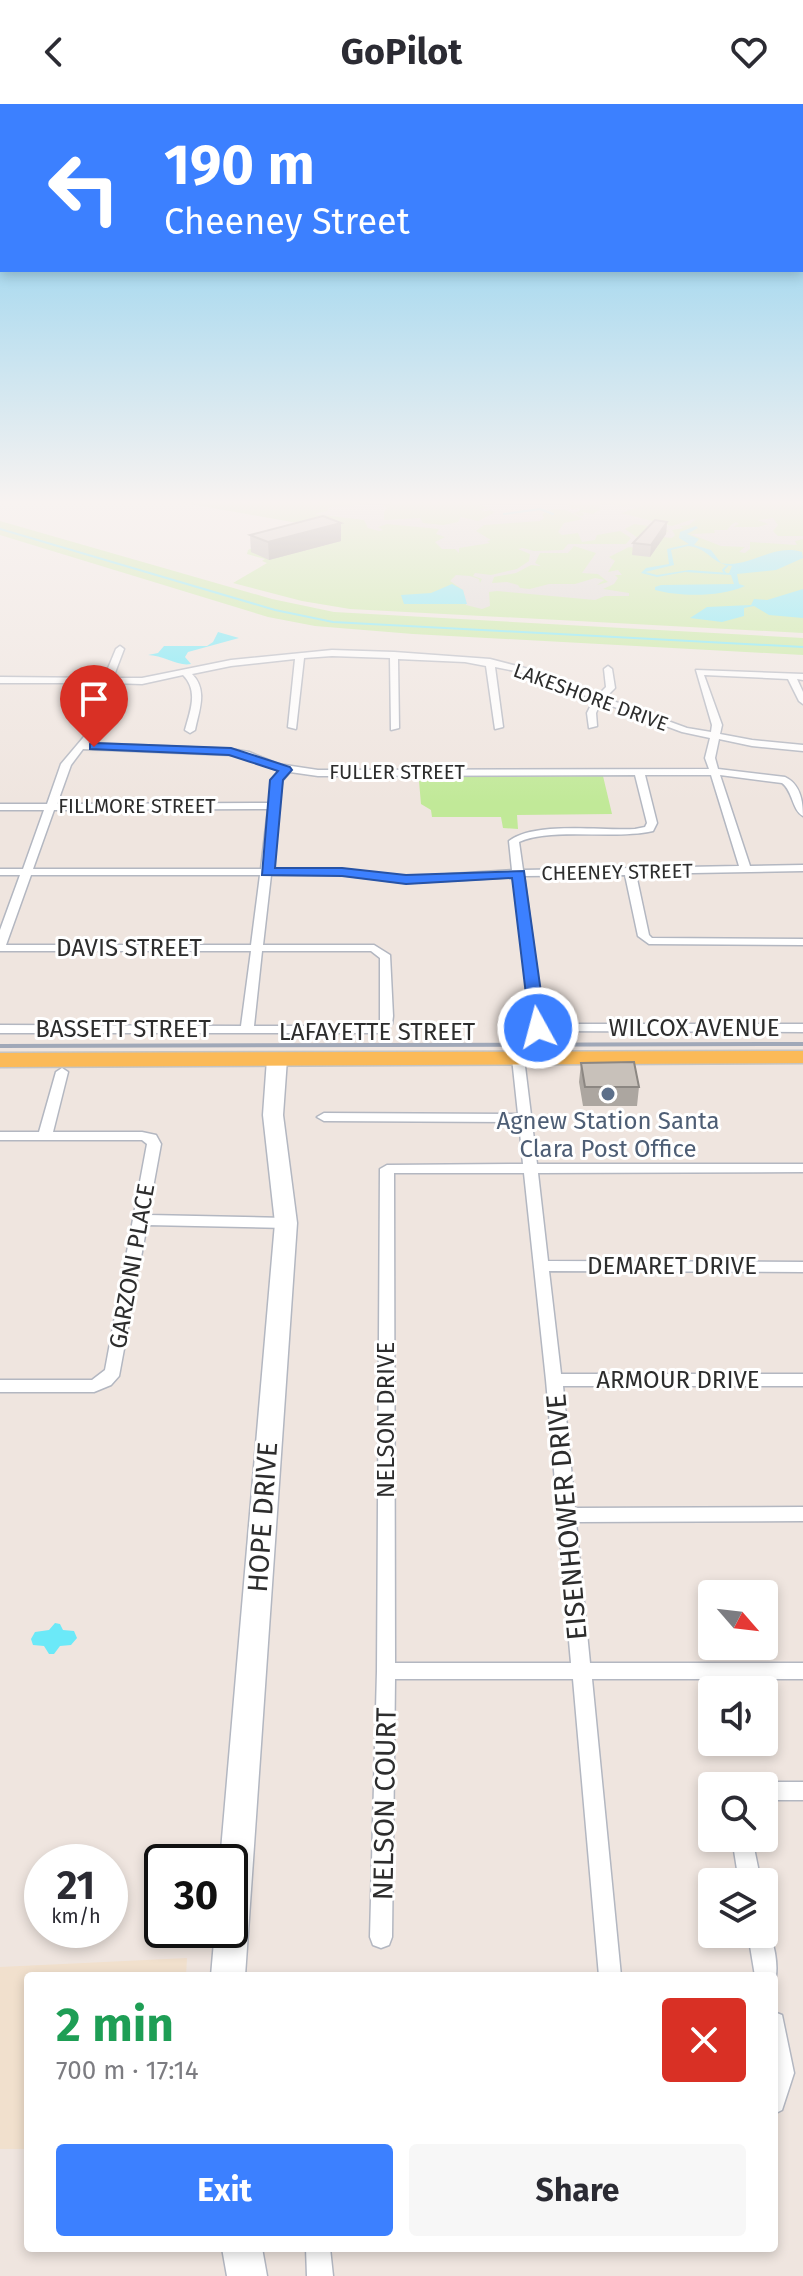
<!DOCTYPE html>
<meta charset="utf-8">
<style>
body{margin:0;font-family:"Fira Sans",sans-serif;background:#f7f7f7;color:#2b2b33;height:100vh;display:flex;flex-direction:column;font-size:30px;white-space:nowrap}
*{box-sizing:border-box;margin:0}
p{font-size:26px;color:#7c7c81}
.icon{flex:none;width:44px;height:44px;fill:none;stroke:currentColor;stroke-width:2;stroke-linecap:round;stroke-linejoin:round}
.map{position:relative;flex:1;overflow:hidden}
.drawer{position:absolute;left:24px;top:1868px;width:754px;height:280px;display:flex;flex-direction:column;background:#fff;border-radius:8px;box-shadow:0 4px 12px #0003}
.drawer>*{flex:none}
.banner{position:absolute;left:0px;top:0px;width:804px;height:168px;box-shadow:0 4px 12px #0003;background:#3c80ff;color:#fff;overflow:hidden}
.needle{width:52px;rotate:118deg}
.fabs{position:absolute;left:698px;top:1476px;display:grid;gap:16px}
.fabs a{display:grid;place-items:center;width:80px;height:80px;border-radius:8px;background:#fff;box-shadow:0 4px 12px #0003;font-size:40px}
.speed{position:absolute;left:24px;top:1740px;display:flex;gap:16px;font-size:40px;font-weight:700;text-align:center}
.speed>*{display:grid;place-content:center;width:104px;height:104px;border-radius:50%;background:#fff;box-shadow:0 4px 12px #0003;line-height:1}
.speed small{font-size:20px;font-weight:400}
.speed .limit{border:4px solid #111;border-radius:12px;background:#fff;color:#111}
.pin{position:absolute;display:grid;place-items:center;width:68px;height:68px;color:#fff;margin:-82px -34px;border-radius:50% 50% 50% 0;rotate:-45deg;box-shadow:0 0 8px #0007}
.pin .icon{rotate:45deg}
.me{position:absolute;width:88px;margin:-44px;rotate:353deg;stroke-linejoin:round;filter:drop-shadow(0 0 6px #0008)}
.turn{display:flex;align-items:center;gap:28px;height:168px;padding:0 32px;font-size:36px}
.turn .icon{width:104px;height:104px;stroke-width:2.5}
.turn b{display:block;font-size:56px;line-height:68px}
.round{display:grid;place-items:center;flex:none;width:84px;height:84px;border-radius:8px;background:#f7f7f7}
.head{display:flex;align-items:center;justify-content:space-between;height:136px;padding:0 32px}
h1{font-size:48px;font-weight:700;line-height:60px;color:#1e9e55}
.button{display:flex;gap:16px;margin-top:auto;padding:16px 32px}
.button a{flex:1;height:92px;border-radius:8px;background:#3c80ff;color:#fff;font-size:32px;font-weight:700;line-height:92px;text-align:center}
.button a+a{background:#f7f7f7;color:#2b2b33}
header{display:flex;justify-content:space-between;align-items:center;height:104px;padding:0 32px;background:#fff;font-size:36px;font-weight:700}
.map>svg:first-child{display:block}
.education{fill:#f1e0cd}
.green{fill:#c1e998}
.plaza{fill:#dbd6d2;fill-rule:evenodd}
.water{fill:#6be9f8;fill-rule:evenodd}
.lines{fill:none;stroke-linecap:round;stroke-linejoin:round}
.stream{stroke:#6be9f8;stroke-width:2}
.street-casing{stroke:#b3b7c1;stroke-width:3}
.secondary-casing{stroke:#b3b7c1;stroke-width:3}
.primary-casing{stroke:#c4c4c4;stroke-width:3}
.street{fill:#fff;fill-rule:evenodd}
.secondary{fill:#fff;fill-rule:evenodd}
.primary{fill:#fbba58;fill-rule:evenodd}
.rail{stroke:#a0a8b8;stroke-width:4}
.wall{fill:#aca6a0}
.shaded-wall{fill:#8c8782}
.building{fill:#c8c1ba;stroke:#8c8782;stroke-width:2}
.route{fill:#3c80ff;stroke:#2753a6;stroke-width:2}
.service-dot{fill:#5c6f8a;stroke:#fff;stroke-width:3}
.labels{text-anchor:middle;stroke-width:6;stroke-linejoin:round;paint-order:stroke}
.far-street-label{font-size:20px;fill:#2d2d2d;stroke:#fff}
.street-label{font-size:24px;fill:#2d2d2d;stroke:#fff}
.service-label{font-size:24px;fill:#4e5e75;stroke:#fff}
.near-street-label{font-size:28px;fill:#2d2d2d;stroke:#fff}
</style>
<header><svg class="icon" aria-label="back" viewBox="0 0 24 24"><path d="M15 5l-7 7 7 7"/></svg>GoPilot<svg class="icon" aria-label="heart" viewBox="0 0 24 24"><path d="M12 20l-8-8c-3-5 5-10 8-4 3-6 11-1 8 4z"/></svg></header>
<div class="map">
<svg width="803" height="2172" viewBox="0 0 803 2172">
<rect width="100%" height="100%" fill="#efe5df"/>
<path class="education" d="M187,1854L186,1872H28V2045H0V1863Z"/>
<path class="green" d="M162,395H803V529L350,505L302,497L233,479L267,459L262,457L265,455L247,450L248,446L303,420Z
M0,417L272,495L334,508L803,534V551L413,530L315,522L268,513L0,431Z
M603,672L612,710L517,711L518,725L503,724L501,713H432L431,706L421,700L419,677L425,673Z"/>
<path class="plaza" d="M375,395H393L404,398L393,400L389,396L384,397L389,401L381,402L387,404L384,408V416L420,414L423,419L443,421L458,418L461,413L478,417L492,410L495,408L490,406L482,408L485,407L479,405L488,404L481,401L478,398L491,400V396L496,400L501,398L498,395H563L572,405L579,404L580,407L573,409L580,412L585,411L581,408L593,410L601,405L598,402L604,400L626,402L630,399L629,402L644,401L621,409L672,422L697,414L689,421L679,422L684,424L672,426L675,431L672,434L653,432L669,427L656,423L634,420L625,425L638,434L637,444L629,443L609,453L615,457L608,468L618,466L622,471H615L618,474L614,480L603,485L629,489V492H605L595,496L497,487L489,488L490,502L482,505L466,501L463,486L450,477L456,471L470,472L479,475L480,479L482,475L473,472L475,469L491,471L517,465L529,457L530,450L518,445L523,444L534,447L563,446L568,440H626L631,434L620,427L597,431L595,436L582,438L578,429L562,431L558,428L564,419L583,415L566,406L554,405L542,410L544,414L540,417L484,421L476,427L491,436L487,437L490,439L459,444V449L455,445H442L435,438L445,433L436,430L439,425L387,420L378,423L383,426L379,427L368,424L364,416L314,410L327,407L329,403L370,400ZM574,442L596,449L582,469L598,470L608,478L597,481L604,476L595,474L575,480H549L530,485L520,484L518,481L507,478L492,479L494,473L516,469L531,461L541,462L535,459L540,449H568Z
M773,414L778,421L773,427L778,432H803V435L795,437L797,441L750,438V445L745,449L739,448L745,443L721,442L690,430L715,429L714,426H727L731,421L736,418L739,420L733,423H758L768,420L757,416Z"/>
<path class="water" d="M696,422L698,424L687,430L699,435L694,441L711,446L721,459C749,465 772,439 802,448L803,454L776,466L737,470L739,480L745,482C720,493 681,493 655,486V483L661,481L734,480L731,471L685,468L657,473L641,469L646,464L669,460L667,445L689,440L679,434L680,428ZM688,442C709,444 711,460 732,462L729,469L689,466L657,471L645,468L674,461L671,446Z
M452,480L463,486L467,500H404L401,491L431,489Z
M803,485V514L769,511L754,502L744,504V512L722,518L690,514L707,503L751,501L754,495L767,496Z
M218,528L239,534L188,548L185,553L191,560C179,563 163,551 148,551L158,549L164,542H207L213,538Z
M55,1519L60,1520L63,1526L74,1527L77,1534L71,1541L60,1542L54,1550H49L44,1542L33,1541L31,1535L35,1528L49,1526Z"/>
<g class="lines">
<path class="stream" d="M504,410L540,405L553,410
M0,425L275,506L333,518L803,543
M725,469L723,466L727,462"/>
<g class="street-casing">
<path id="street" d="M120,542L124,545L113,574H142L231,556L332,546L394,548L490,555L525,564L598,591L606,583L604,565L608,562L612,565L615,584L605,594L687,624L711,628L712,621L696,566L803,570V576L797,575L803,588V600L799,597L788,575L704,571L722,621L720,630L752,636L803,641V647L752,642L719,635L715,654L718,665L785,673C800,680 803,696 803,712C792,706 793,687 782,679L720,671L750,762L803,761V767L636,770L649,831L652,834L803,835V841L649,840L638,832L625,771L524,772L544,920H803V928L534,927L513,773L406,779L342,771H271L263,841H374L390,851L393,912L392,920L382,929H0V921L241,922L251,847H0V826L20,771H0V765H23L44,706H0V700H47L61,660L88,628L102,579H0V573L104,574L116,545ZM332,552L390,554L391,626L399,624L398,555L465,558L486,562L495,625L503,623L495,563L520,568L594,595L587,609L589,624L597,622L596,609L601,598L682,628L710,634L705,654L709,665L318,666L278,660L249,648L231,645L88,639L97,628L111,579L142,580L183,571C199,587 190,607 185,626L190,629L195,626C199,606 208,586 192,570L231,562L295,555L288,623L296,625L304,554ZM83,645L231,651L244,653L280,667L272,676L269,699L57,700L71,661ZM290,668L318,672L635,671L647,719L645,723L635,725C602,727 535,717 509,737L512,766L406,773L342,765H272L282,677ZM645,671H711L739,762L523,766L519,738C550,723 614,736 653,727L657,719ZM268,705L261,765H33L54,706ZM31,771H260L251,841H6ZM262,847H371L380,854V919L375,922H254Z
M518,950L524,954L537,1060H803V1068L538,1069L548,1157L803,1158V1168L549,1167L561,1270H803V1282H563L575,1404L803,1403V1417L576,1418L590,1559H803V1575H592L621,1872H599L573,1575H395L392,1833L389,1841L381,1844L373,1841L370,1833L377,1567L380,1065L387,1061L523,1060L519,1018L324,1017L317,1013L324,1009L518,1010L512,954ZM394,1069H524L546,1276L571,1559H395Z
M62,964L68,968L53,1028H142L156,1031L161,1040L148,1111L286,1114L293,1119L286,1124L147,1121L119,1272L111,1281L94,1288H0V1276H92L105,1266L147,1040L142,1036H0V1028H39L56,968Z
M764,1678H803V1696H764V1682H756Z
M732,1734H752L761,1778H739Z
M764,1821C774,1832 780,1865 774,1879V1872H755L748,1830H764Z
M774,1908L782,1911L794,1969L782,2006L774,2010Z
M306,2144H330L333,2172H307Z"/>
</g>
<g class="secondary-casing">
<path id="secondary" d="M277,949L287,955L283,1011L297,1119L245,1872H211L215,1826H230V1758H220L275,1119L263,1011L267,955Z
M222,2144H262L267,2172H227Z"/>
</g>
<g class="primary-casing">
<path id="primary" d="M803,947V959L0,963V949Z"/>
</g>
<use href="#street" class="street"/>
<use href="#secondary" class="secondary"/>
<use href="#primary" class="primary"/>
<path class="rail" d="M0,942L803,940"/>
</g>
<path class="wall" d="M667,418L666,430L650,453L632,451L633,439Z
M250,431L341,437L269,456L251,448Z
M581,959L639,983L637,1002H583L579,978Z"/>
<path class="shaded-wall" d="M667,418L666,430L650,453L651,441Z
M341,419V437L269,456L268,438Z"/>
<path class="building" d="M323,412L341,419L268,438L250,431Z
M655,416L667,418L651,441L633,439Z
M634,958L639,983H585L581,959Z"/>
<linearGradient id="sky" x2="0" y2="1"><stop stop-color="#76c9ee"/><stop offset="0.57" stop-color="#f8f3f1"/><stop offset="1" stop-color="#f8f3f1" stop-opacity="0"/></linearGradient>
<rect width="803" height="699" fill="url(#sky)"/>
<path class="route" d="M94,639L231,644L290,663L292,666L283,676L275,764H342L406,771L524,767L546,924L538,929L530,924L512,774L406,780L342,772L262,771L270,676L278,667L229,651L90,645V640Z"/>
<circle class="service-dot" cx="608" cy="990" r="8"/>
<g class="labels">
<g class="far-street-label">
<text transform="translate(591 593) rotate(20)" y="7">LAKESHORE DRIVE</text>
<text x="397" y="675">FULLER STREET</text>
<text x="137" y="709">FILLMORE STREET</text>
<text transform="translate(617 768) rotate(-1)" y="7">CHEENEY STREET</text>
</g>
<g class="street-label">
<text x="129" y="852">DAVIS STREET</text>
<text x="694" y="932">WILCOX AVENUE</text>
<text x="123" y="933">BASSETT STREET</text>
<text x="377" y="936">LAFAYETTE STREET</text>
<text transform="translate(132 1162) rotate(-80)" y="8">GARZONI PLACE</text>
<text x="672" y="1170">DEMARET DRIVE</text>
<text x="678" y="1284">ARMOUR DRIVE</text>
<text transform="translate(386 1316) rotate(-90)" y="8">NELSON DRIVE</text>
</g>
<g class="service-label">
<text x="608" y="1025">Agnew Station Santa<tspan x="608" dy="28">Clara Post Office</tspan></text>
</g>
<g class="near-street-label">
<text transform="translate(262 1413) rotate(-86)" y="10">HOPE DRIVE</text>
<text transform="translate(566 1413) rotate(-95)" y="10">EISENHOWER DRIVE</text>
<text transform="translate(384 1700) rotate(-89)" y="10">NELSON COURT</text>
</g>
</g>
</svg>
<div class="fabs">
<a><svg class="needle" viewBox="-14 -14 28 28"><path d="M0-13l5 13h-10z" fill="#e53935"/><path d="M0 13l5-13h-10z" fill="#7c7c81"/></svg></a>
<a><svg class="icon" aria-label="sound" viewBox="0 0 24 24"><path d="M4 9h4l5-4v14l-5-4H4zM17 9q2 3 0 6"/></svg></a>
<a><svg class="icon" aria-label="search" viewBox="0 0 24 24"><circle cx="10" cy="10" r="6"/><path d="M15 15l6 6"/></svg></a>
<a><svg class="icon" aria-label="layers" viewBox="0 0 24 24"><path d="M12 4l9 5-9 5-9-5zM3 14l9 5 9-5"/></svg></a>
</div>
<div class="speed"><div>21<small>km/h</small></div><div class="limit">30</div></div>
<div class="pin" style="left:94px;top:643px;background:#d93025"><svg class="icon" aria-label="arrive" viewBox="0 0 24 24"><path d="M6 21V4h12l-3 4 3 4H6"/></svg></div>
<svg class="me" style="left:538px;top:924px" viewBox="-20 -20 40 40"><circle r="17" fill="#3c80ff" stroke="#fff" stroke-width="3"/><path d="M0-11L8 9 0 5-8 9z" fill="#fff"/></svg>
<div class="banner">
<div class="turn"><svg class="icon" aria-label="left" viewBox="0 0 24 24"><path d="M17 20v-9H6M10 6l-5 5 5 5"/></svg><div><b>190 m</b>Cheeney Street</div></div>
</div>
<section class="drawer">
<div class="head"><div><h1>2 min</h1><p>700 m · 17:14</p></div><a class="round" style="background:#d93025;color:#fff"><svg class="icon" aria-label="close" viewBox="0 0 24 24"><path d="M6 6l12 12M18 6L6 18"/></svg></a></div>
<div class="button"><a>Exit</a><a>Share</a></div>
</section>
</div>
